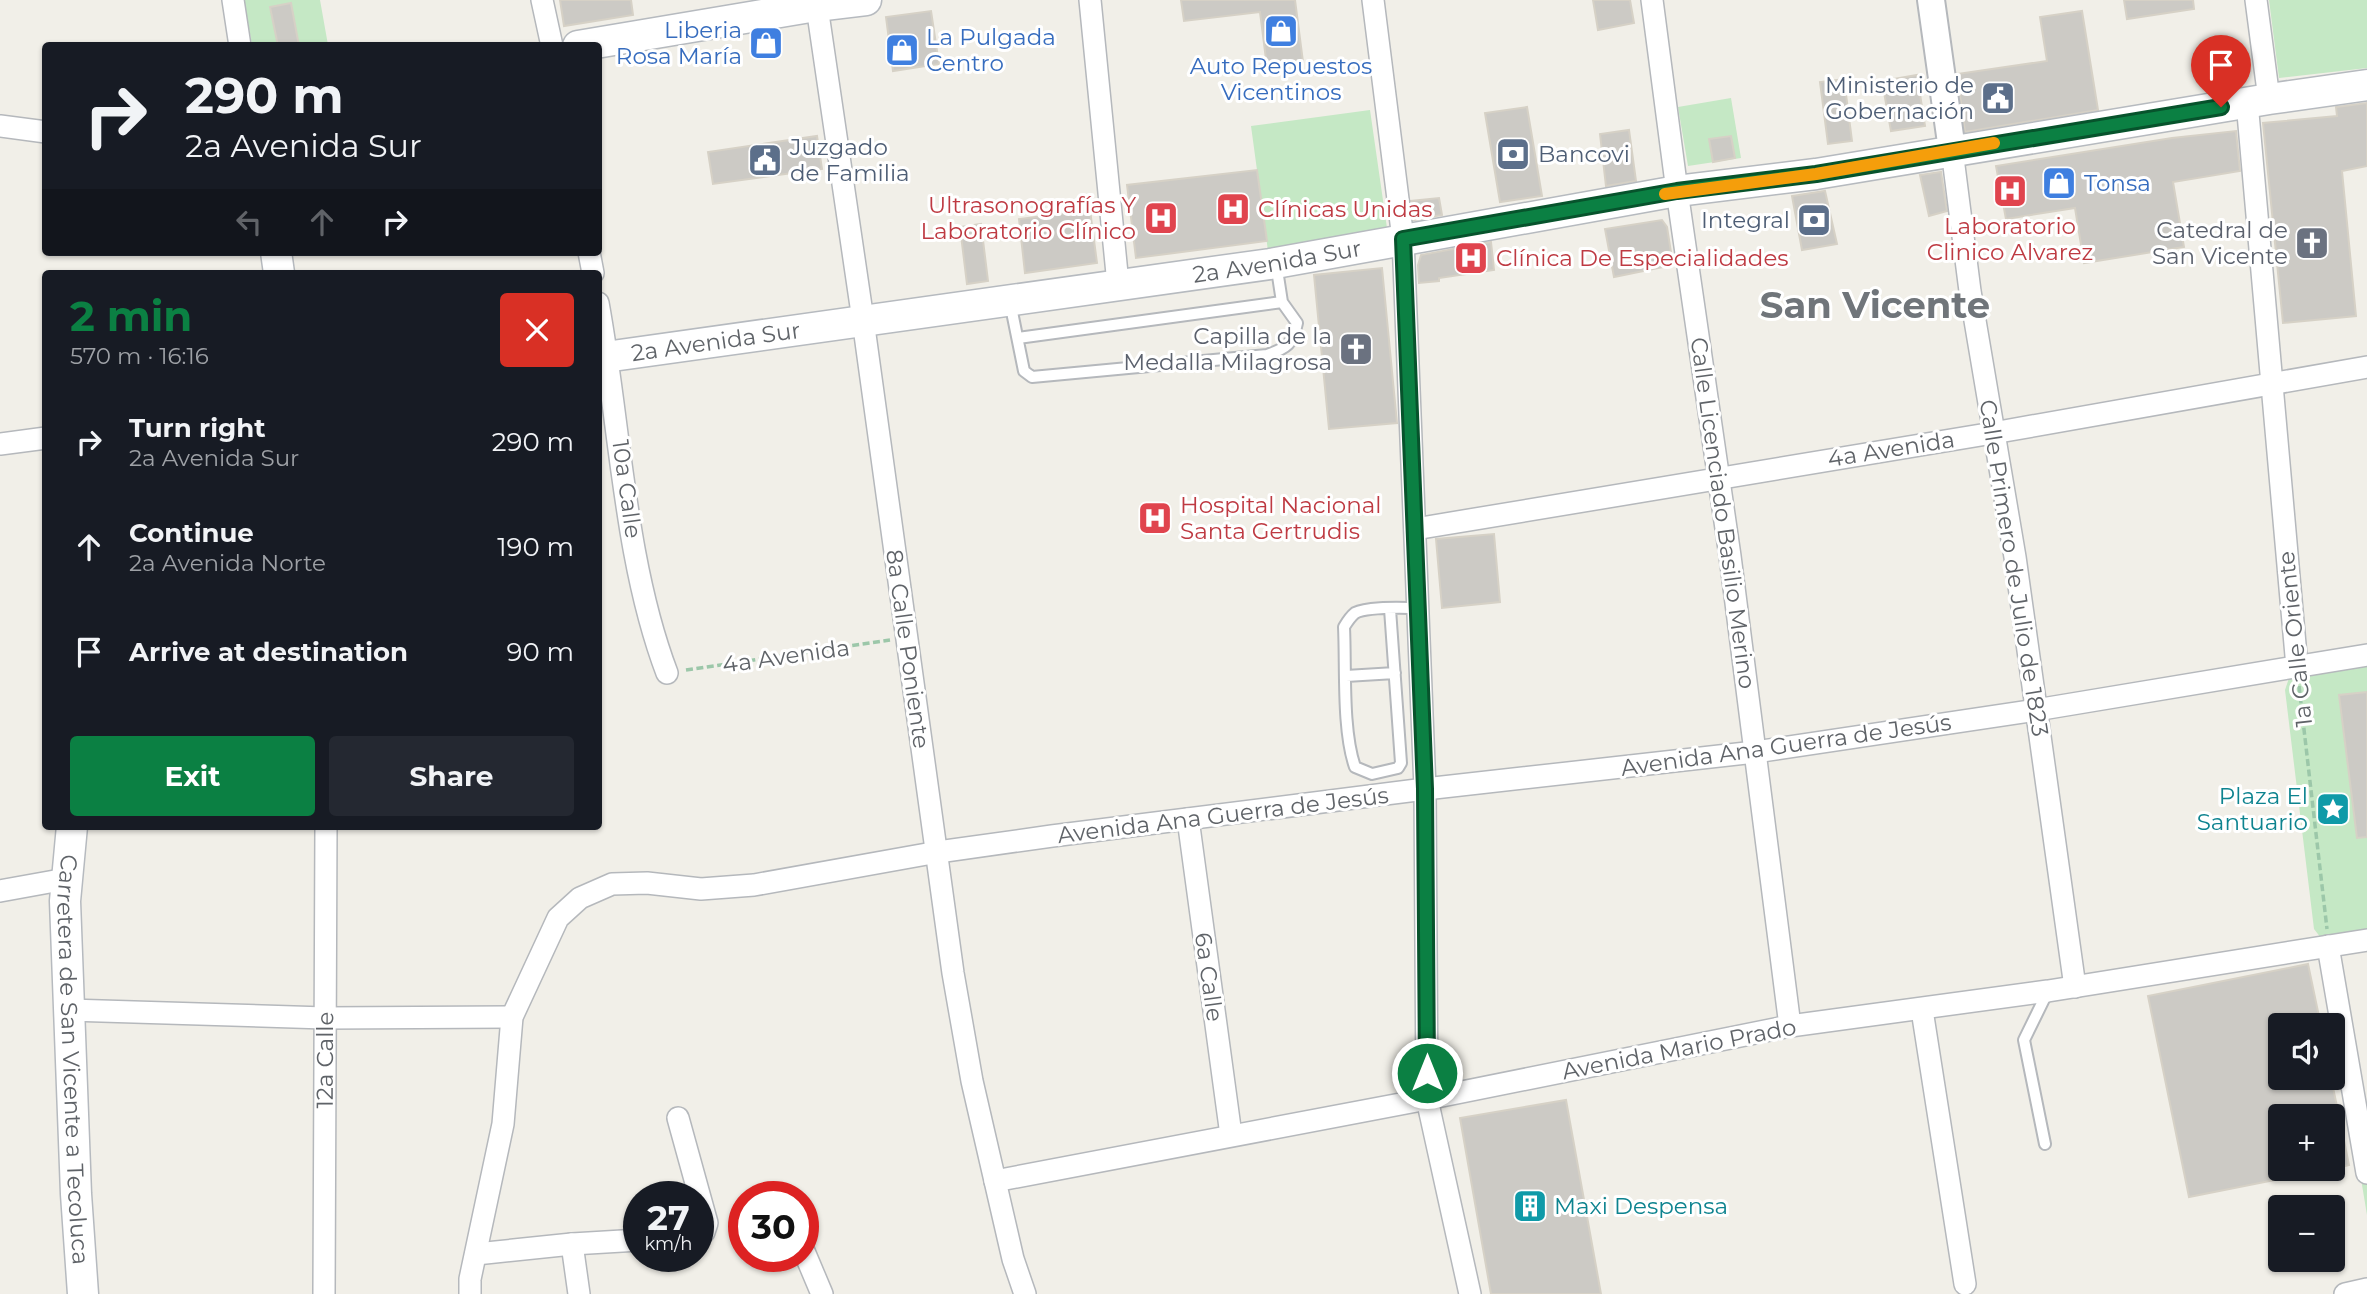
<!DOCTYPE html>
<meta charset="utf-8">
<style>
body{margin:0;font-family:Montserrat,sans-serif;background:#242831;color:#f1f3f6;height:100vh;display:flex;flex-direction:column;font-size:26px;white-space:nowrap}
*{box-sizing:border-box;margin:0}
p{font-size:23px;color:#9ea1a6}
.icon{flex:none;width:38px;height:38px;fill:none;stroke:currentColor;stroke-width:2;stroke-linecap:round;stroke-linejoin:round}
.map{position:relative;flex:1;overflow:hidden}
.drawer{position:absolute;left:42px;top:270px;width:560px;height:560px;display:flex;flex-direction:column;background:#171b24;border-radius:7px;box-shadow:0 2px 5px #0004}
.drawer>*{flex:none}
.guide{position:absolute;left:42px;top:42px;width:560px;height:214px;border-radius:7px;box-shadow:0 2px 5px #0004;background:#171b24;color:#f1f3f6;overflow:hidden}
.buttons{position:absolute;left:2268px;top:1013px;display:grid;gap:14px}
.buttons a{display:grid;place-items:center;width:77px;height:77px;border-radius:7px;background:#171b24;box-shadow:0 2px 5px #0004;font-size:35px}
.speed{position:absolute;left:623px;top:1181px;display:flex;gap:14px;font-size:35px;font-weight:700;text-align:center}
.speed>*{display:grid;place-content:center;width:91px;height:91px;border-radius:50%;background:#171b24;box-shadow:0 2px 5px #0004;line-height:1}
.speed small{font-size:18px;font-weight:400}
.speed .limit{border:10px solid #d22;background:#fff;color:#111}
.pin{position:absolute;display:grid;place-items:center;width:60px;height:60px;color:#fff;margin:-72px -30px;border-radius:50% 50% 50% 0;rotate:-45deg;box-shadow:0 0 7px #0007}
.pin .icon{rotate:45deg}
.me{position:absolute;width:77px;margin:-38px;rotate:0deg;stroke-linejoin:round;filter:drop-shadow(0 0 5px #0008)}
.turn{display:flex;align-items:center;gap:24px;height:147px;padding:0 28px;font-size:32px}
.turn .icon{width:91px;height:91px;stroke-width:2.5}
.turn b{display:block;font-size:49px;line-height:60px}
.lanes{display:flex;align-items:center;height:66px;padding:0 28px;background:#0003;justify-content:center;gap:35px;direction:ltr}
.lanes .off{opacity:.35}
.round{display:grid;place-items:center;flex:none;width:74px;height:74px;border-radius:7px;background:#242831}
.head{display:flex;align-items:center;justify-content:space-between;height:119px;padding:0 28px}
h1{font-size:42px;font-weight:700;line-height:52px;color:#0b8043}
.action{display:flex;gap:14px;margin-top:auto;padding:14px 28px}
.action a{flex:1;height:80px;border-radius:7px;background:#0b8043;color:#fff;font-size:28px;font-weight:700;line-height:80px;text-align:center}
.action a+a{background:#242831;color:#f1f3f6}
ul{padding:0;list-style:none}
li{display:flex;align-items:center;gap:21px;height:105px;padding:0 28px}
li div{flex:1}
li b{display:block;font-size:26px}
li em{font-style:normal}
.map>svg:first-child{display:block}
.green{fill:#c5e8c5}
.building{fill:#cccac5;stroke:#d6d1c6;stroke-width:2}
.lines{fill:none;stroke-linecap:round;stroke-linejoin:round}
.service-casing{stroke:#b5b8bc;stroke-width:14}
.minor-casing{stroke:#b5b8bc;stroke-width:24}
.tertiary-casing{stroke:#b5b8bc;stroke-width:30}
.secondary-casing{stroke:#b6babf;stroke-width:33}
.path{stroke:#9cc7a9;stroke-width:3.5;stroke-dasharray:7 3.5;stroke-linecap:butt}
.service{stroke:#fff;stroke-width:10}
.minor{stroke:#fff;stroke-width:21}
.tertiary{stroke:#fff;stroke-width:26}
.secondary{stroke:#fff;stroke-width:30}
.route-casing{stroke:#07532c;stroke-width:18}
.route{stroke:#0b8043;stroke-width:12}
.slow{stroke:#f59e0b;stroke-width:12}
.labels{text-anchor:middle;stroke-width:6;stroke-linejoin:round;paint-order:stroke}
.shop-label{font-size:23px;fill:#366cbe;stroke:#fff;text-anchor:start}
.service-label{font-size:23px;fill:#4e5e75;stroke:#fff;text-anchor:end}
.health-label{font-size:23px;fill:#be3a42;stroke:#fff;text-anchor:start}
.worship-label{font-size:23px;fill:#5b616d;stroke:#fff;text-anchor:end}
.street-label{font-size:23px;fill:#5f6368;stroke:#fff}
.culture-label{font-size:23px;fill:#0d838f;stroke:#fff;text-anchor:end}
.town-label{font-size:37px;font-weight:bold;fill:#70757a;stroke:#fff}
</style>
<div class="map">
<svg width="2367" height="1294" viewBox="0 0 2367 1294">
<rect width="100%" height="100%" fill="#f1efe8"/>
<path class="green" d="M244,0H320L328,45H252Z
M2269,0H2367V68L2279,78Z
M1731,98L1741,158L1688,166L1678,107Z
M1370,110L1388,235L1268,251L1251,126Z
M2367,666V933L2336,939L2367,1121V1215L2321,938L2314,929L2285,690L2289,678Z"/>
<path class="building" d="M560,0H631L633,15L564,26Z
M1181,0H1295L1303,62L1267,67L1260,12L1184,21Z
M1593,0H1630L1634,23L1598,30Z
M2124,0H2193L2194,9L2127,19Z
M291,3L299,46H278L270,7Z
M931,11L939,64L893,71L886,17Z
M2082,11L2098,110L1965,132L1957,74L2047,61L2040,17Z
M772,31L776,55L760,57L756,34Z
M1917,75L1925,126L1891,131L1882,81Z
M1844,79L1852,141L1828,144L1820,82Z
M2367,103V166L2342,171L2356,316L2283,323L2263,123L2337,116L2336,107Z
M1527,107L1542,196L1500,202L1485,113Z
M1629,130L1636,181L1606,186L1600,134Z
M2236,131L2240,171L2173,182L2184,247L2084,263L2075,208L2006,219L1996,166L2172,138Z
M817,136L822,169L713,184L708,152Z
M1731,136L1735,158L1713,162L1709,139Z
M1257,170L1267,241L1136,258L1127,185Z
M1941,172L1947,211L1929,216L1920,175Z
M1825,191L1837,244L1802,250L1792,196Z
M1439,198L1442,215L1414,220L1411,201Z
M1090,210L1097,263L1025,273L1019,219Z
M1662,220L1667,227L1673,265L1614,277L1605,229Z
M981,224L988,281L967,284L960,227Z
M1491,242L1494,270L1439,278V281L1419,283L1418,265L1421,255Z
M1382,268L1397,423L1329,429L1314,275Z
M1494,534L1500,602L1442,608L1436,539Z
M2367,692V837L2357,838L2339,695Z
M2308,964L2321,1026H2280V1078H2331L2339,1116H2280V1179L2189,1197L2148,996Z
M1566,1100L1601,1294H1491L1460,1118Z
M2333,1121H2340L2349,1165L2333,1169Z"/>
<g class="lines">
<g class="service-casing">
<path id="service" d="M1276,263L1282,302
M1010,302L1024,371L1032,377L1267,355C1287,348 1293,344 1297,323L1282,302L1018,338
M1390,609L1401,763L1398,768L1372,774L1355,767C1342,730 1346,667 1344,627C1347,622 1350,617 1355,613C1368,606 1403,608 1418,608
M1346,676L1395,673
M2045,1144L2024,1040L2048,991"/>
</g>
<g class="minor-casing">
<g id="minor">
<path d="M233,0L240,46"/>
<path d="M542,0L552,46"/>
<path d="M816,0L863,320L953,973L972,1081L1013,1259L1025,1294"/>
<path d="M1090,0L1118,284"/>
<path d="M1373,0L1403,239L1425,789L1427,1099L1470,1294"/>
<path d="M1652,0L1677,191L1730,556L1790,1026"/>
<path d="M2256,0L2269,99"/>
<path d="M2247,102L2297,667"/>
<path d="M0,126L46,132"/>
<path d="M1952,150L1970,291L2015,557L2075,987"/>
<path d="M589,252L593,273"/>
<path d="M598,303C620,423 624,560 667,673"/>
<path d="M0,444L46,438"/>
<path d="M1415,529L1993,433L2367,367"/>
<path d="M1188,819L1231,1135"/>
<path d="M0,891L66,879"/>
<path d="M2328,946L2367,1173"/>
<path d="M69,1010L325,1018L512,1017"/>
<path d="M1922,1010L1965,1284"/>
<path d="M678,1118L707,1223L704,1232L698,1235"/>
<path d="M995,1181L1427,1099L1790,1026L2048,991L2367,940"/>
<path d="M572,1244L579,1294"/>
<path d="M803,1249L822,1294"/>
<path d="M476,1254L572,1244L639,1240"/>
<path id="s1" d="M324,1294L326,826"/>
<path d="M470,1294V1279L503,1124L512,1017L558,918L580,898L612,884L647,883L701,889L754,885L938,852L1052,836L1425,789L1755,752L2036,710L2367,655"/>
<path d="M2345,1294L2367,1289"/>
</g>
</g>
<g class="tertiary-casing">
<path id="tertiary" d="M1931,0L1952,150"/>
</g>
<g class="secondary-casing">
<g id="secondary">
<path d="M578,46L816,6L866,0"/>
<path d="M276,252L279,273"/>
<path id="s2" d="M598,358L1270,264L1677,191L1816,174L2269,99L2367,85"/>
<path id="s3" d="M72,826L65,901L76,1194L83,1294"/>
</g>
</g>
<path class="path" d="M686,670L890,640
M2299,686L2327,929"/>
<use href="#service" class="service"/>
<use href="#minor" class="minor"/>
<use href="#tertiary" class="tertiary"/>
<use href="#secondary" class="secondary"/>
</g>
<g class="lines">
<g class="route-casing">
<path id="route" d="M1427,1073L1425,789L1403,239L1677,191L1816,174L2221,107"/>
</g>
<use href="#route" class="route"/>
<path class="slow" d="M1665,194L1816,174L1994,143"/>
</g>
<defs>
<g id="shop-square" transform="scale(1.75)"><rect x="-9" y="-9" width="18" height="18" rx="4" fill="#3f7fe0" stroke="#fff"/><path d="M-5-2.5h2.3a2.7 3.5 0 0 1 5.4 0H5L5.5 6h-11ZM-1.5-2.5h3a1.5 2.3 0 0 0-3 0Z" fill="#fff"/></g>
<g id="civic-square" transform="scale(1.75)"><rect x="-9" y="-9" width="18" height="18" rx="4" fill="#5c6f8a" stroke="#fff"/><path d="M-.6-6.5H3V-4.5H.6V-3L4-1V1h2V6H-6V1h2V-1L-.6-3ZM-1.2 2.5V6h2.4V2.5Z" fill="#fff"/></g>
<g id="bank-square" transform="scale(1.75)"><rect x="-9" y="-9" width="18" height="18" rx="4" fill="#5c6f8a" stroke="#fff"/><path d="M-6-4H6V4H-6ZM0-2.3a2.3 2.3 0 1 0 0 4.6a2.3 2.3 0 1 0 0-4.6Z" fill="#fff"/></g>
<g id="hospital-square" transform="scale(1.75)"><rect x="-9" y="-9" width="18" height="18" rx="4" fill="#e0444e" stroke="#fff"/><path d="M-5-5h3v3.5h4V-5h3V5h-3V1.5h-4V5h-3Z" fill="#fff"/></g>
<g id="church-square" transform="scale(1.75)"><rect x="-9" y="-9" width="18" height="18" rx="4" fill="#6b7280" stroke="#fff"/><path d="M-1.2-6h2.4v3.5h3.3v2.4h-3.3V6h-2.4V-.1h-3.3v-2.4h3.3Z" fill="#fff"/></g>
<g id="sight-square" transform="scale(1.75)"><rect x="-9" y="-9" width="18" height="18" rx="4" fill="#0f9aa8" stroke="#fff"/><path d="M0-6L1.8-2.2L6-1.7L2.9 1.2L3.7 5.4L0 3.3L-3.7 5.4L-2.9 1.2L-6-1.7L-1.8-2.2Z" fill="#fff"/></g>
<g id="building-square" transform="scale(1.75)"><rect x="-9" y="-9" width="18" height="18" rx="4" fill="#0f9aa8" stroke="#fff"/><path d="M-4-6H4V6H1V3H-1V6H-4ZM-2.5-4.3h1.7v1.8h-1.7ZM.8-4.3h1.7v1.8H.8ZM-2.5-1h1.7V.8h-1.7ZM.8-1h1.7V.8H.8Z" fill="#fff"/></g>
</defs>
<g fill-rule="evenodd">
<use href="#shop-square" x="1281" y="31"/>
<use href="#shop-square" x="766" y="43"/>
<use href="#shop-square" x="902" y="50"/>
<use href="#civic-square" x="1998" y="98"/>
<use href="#bank-square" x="1513" y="154"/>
<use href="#civic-square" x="765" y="160"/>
<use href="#shop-square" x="2059" y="183"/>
<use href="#hospital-square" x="2010" y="191"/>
<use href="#hospital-square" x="1233" y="209"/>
<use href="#hospital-square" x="1161" y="218"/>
<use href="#bank-square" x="1814" y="220"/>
<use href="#church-square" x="2312" y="243"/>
<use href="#hospital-square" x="1471" y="258"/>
<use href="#church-square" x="1356" y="349"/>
<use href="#hospital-square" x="1155" y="518"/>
<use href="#sight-square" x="2333" y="809"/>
<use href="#building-square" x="1530" y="1206"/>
</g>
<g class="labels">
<g class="shop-label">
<text x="742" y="38" text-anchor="end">Liberia<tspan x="742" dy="26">Rosa María</tspan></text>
<text x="926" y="45">La Pulgada<tspan x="926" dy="26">Centro</tspan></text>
<text x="1281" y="74" text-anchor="middle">Auto Repuestos<tspan x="1281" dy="26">Vicentinos</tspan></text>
<text x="2084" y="191">Tonsa</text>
</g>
<g class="service-label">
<text x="1974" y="93">Ministerio de<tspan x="1974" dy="26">Gobernación</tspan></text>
<text x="790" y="155" text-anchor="start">Juzgado<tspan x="790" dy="26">de Familia</tspan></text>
<text x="1538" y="162" text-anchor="start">Bancovi</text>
<text x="1790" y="228">Integral</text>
</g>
<g class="health-label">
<text x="1136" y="213" text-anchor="end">Ultrasonografías Y<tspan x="1136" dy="26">Laboratorio Clínico</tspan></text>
<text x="1258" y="217">Clínicas Unidas</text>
<text x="2010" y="234" text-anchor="middle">Laboratorio<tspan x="2010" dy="26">Clinico Alvarez</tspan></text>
<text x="1496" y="266">Clínica De Especialidades</text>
<text x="1180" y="513">Hospital Nacional<tspan x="1180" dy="26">Santa Gertrudis</tspan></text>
</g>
<g class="worship-label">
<text x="2288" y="238">Catedral de<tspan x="2288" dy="26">San Vicente</tspan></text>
<text x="1332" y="344">Capilla de la<tspan x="1332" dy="26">Medalla Milagrosa</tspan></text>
</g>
<g class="street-label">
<text dy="8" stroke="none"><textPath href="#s2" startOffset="686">2a Avenida Sur</textPath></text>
<text dy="8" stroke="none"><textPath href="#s2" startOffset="119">2a Avenida Sur</textPath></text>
<text transform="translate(1891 449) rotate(-9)" y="8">4a Avenida</text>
<text transform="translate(627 489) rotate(82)" y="8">10a Calle</text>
<text transform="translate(1723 513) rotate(82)" y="8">Calle Licenciado Basilio Merino</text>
<text transform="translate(2014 568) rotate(81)" y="8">Calle Primero de Julio de 1823</text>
<text transform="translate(2295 639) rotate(-96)" y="8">1a Calle Oriente</text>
<text transform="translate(908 649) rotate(82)" y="8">8a Calle Poniente</text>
<text transform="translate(786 656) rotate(-8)" y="8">4a Avenida</text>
<text transform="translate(1786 745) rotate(-8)" y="8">Avenida Ana Guerra de Jesús</text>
<text transform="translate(1223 815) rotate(-7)" y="8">Avenida Ana Guerra de Jesús</text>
<text transform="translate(1209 977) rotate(82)" y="8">6a Calle</text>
<text transform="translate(1679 1049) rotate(-11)" y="8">Avenida Mario Prado</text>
<text dy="8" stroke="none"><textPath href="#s3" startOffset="234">Carretera de San Vicente a Tecoluca</textPath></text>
<text dy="8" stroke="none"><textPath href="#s1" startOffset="234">12a Calle</textPath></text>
</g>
<g class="culture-label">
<text x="2308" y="804">Plaza El<tspan x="2308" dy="26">Santuario</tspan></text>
<text x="1554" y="1214" text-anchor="start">Maxi Despensa</text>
</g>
<g class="town-label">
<text x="1875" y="318">San Vicente</text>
</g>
</g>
</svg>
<div class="buttons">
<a><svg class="icon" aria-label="sound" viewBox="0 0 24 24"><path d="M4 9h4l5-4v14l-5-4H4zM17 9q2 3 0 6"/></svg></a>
<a>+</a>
<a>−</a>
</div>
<div class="speed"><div>27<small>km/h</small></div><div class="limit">30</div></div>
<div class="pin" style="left:2221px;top:107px;background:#d93025"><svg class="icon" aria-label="arrive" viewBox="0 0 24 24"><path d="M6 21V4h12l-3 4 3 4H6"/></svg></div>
<svg class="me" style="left:1427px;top:1073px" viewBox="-20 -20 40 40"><circle r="17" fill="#0b8043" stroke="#fff" stroke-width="3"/><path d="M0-11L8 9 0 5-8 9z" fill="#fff"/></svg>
<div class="guide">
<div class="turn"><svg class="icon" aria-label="right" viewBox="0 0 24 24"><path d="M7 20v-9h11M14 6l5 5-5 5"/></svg><div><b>290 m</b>2a Avenida Sur</div></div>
<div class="lanes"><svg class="icon off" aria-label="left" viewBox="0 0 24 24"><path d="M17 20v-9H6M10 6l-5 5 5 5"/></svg><svg class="icon off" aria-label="ahead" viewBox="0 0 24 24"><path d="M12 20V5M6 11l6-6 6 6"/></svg><svg class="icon" aria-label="right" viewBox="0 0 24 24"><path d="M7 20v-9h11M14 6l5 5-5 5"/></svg></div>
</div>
<section class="drawer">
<div class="head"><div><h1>2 min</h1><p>570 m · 16:16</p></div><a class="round" style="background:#d93025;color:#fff"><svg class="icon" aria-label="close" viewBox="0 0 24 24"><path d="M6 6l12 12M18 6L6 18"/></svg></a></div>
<ul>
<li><svg class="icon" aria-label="right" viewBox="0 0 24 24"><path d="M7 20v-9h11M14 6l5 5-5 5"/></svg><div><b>Turn right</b><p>2a Avenida Sur</p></div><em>290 m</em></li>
<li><svg class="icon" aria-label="ahead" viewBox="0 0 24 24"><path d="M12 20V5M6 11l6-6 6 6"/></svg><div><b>Continue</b><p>2a Avenida Norte</p></div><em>190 m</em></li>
<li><svg class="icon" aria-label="arrive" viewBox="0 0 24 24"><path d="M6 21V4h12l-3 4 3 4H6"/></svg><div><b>Arrive at destination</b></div><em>90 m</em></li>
</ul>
<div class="action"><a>Exit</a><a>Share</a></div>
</section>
</div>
